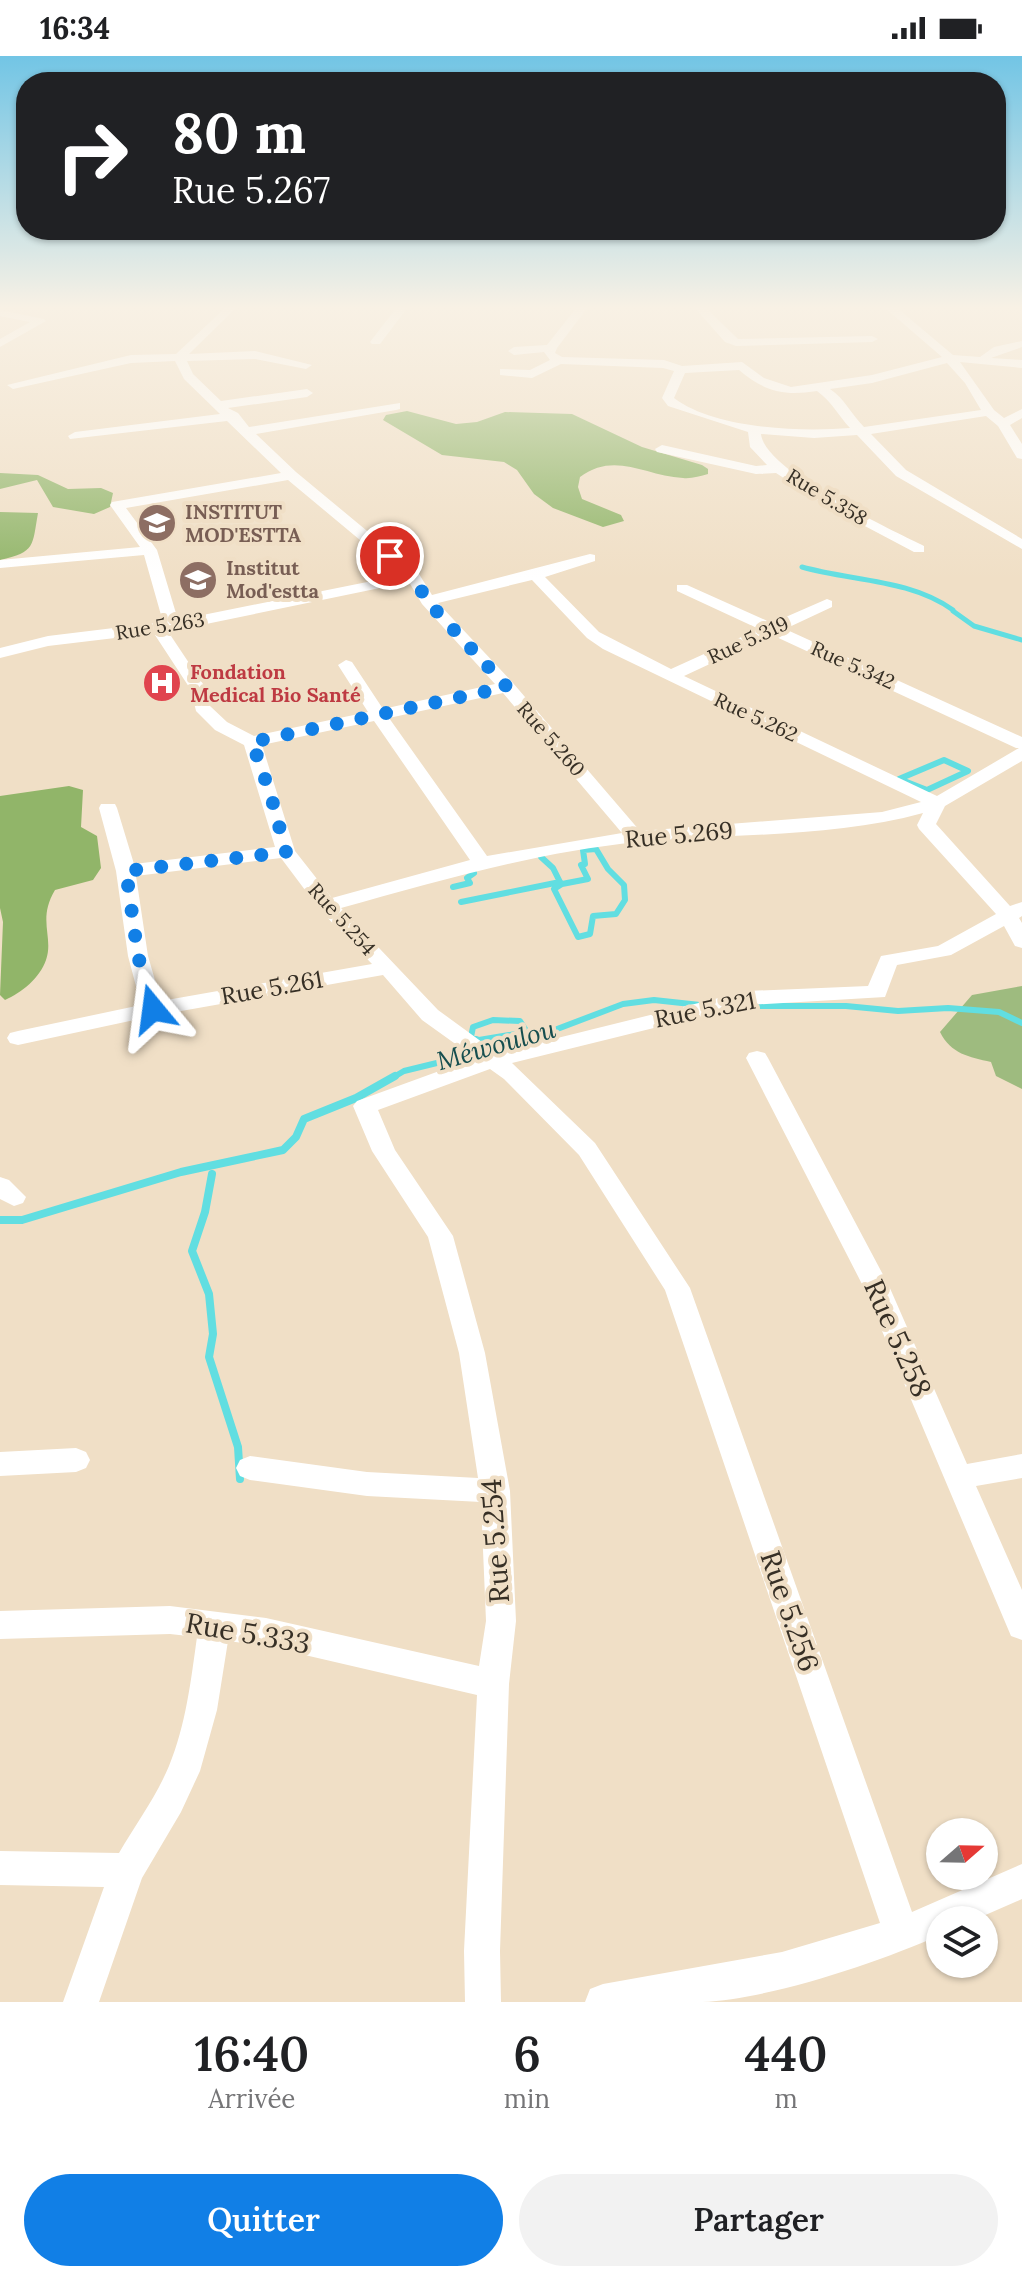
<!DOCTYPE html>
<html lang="fr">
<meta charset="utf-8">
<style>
body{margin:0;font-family:Lora,serif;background:#f2f2f2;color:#202124;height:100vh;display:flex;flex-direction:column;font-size:30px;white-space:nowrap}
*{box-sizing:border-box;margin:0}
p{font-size:26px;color:#757577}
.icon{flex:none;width:44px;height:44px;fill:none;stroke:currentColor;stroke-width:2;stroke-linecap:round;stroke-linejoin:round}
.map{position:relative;height:1946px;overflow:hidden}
.panel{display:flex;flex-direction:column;background:#fff;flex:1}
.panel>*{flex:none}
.top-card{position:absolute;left:16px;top:16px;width:990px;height:168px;border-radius:32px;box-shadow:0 2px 6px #0004;background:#202124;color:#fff;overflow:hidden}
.needle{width:52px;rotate:70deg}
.fabs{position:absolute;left:926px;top:1762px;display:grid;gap:16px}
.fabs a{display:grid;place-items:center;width:72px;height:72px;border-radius:50%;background:#fff;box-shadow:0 2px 6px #0004;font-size:40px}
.pin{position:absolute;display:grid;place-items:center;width:68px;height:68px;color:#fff;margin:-34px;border:4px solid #fff;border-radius:50%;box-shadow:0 2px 8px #0007}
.me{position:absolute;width:88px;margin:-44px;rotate:344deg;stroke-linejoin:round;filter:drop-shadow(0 0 6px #0008)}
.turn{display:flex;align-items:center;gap:28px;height:168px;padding:0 24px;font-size:36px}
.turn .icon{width:104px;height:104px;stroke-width:2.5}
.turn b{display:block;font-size:56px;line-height:68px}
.eta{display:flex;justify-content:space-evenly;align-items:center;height:136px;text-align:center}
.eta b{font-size:48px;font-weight:600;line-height:56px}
.cta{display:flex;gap:16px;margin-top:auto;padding:16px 24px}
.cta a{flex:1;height:92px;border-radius:48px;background:#117fe6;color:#fff;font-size:32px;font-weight:600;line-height:92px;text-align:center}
.cta a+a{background:#f2f2f2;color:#202124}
.status{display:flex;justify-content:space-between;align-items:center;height:56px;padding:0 40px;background:#fff;direction:ltr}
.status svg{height:22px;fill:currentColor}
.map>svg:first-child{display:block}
.green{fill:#9ebb7f}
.forest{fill:#91b569}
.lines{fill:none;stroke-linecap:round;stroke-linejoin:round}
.stream-far2{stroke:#61dee1;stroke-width:5}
.stream-far1{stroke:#61dee1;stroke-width:6}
.stream{stroke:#61dee1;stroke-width:8}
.street{fill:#fff;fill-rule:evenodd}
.route{stroke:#117fe6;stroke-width:14;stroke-dasharray:0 25.2}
.labels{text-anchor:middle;stroke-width:8;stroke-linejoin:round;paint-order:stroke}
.far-street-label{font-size:20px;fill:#362f25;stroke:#f0dfc6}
.far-education-label{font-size:20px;font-weight:bold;fill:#785e54;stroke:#f0dfc6;text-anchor:start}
.far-health-label{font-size:20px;font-weight:bold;fill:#be3a42;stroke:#f0dfc6;text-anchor:start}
.street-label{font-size:24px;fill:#362f25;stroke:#f0dfc6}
.water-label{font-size:26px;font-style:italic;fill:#164e4f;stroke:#f0dfc6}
.near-street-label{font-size:28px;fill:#362f25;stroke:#f0dfc6}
</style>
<div class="status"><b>16:34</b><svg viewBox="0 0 49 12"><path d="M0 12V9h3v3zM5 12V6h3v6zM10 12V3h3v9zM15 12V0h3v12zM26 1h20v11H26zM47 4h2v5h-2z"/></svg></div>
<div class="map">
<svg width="1022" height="1946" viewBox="0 0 1022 1946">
<rect width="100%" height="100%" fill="#f0dfc6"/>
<path class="green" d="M1022,930V1033L996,1020L991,1006C969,1001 951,998 940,976L972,939Z"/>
<path class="forest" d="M407,355L456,368L477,366L505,356L572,358L642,391L702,409L708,413V418C700,420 691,423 683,422C645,420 615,395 580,421L578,431L582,443L621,459L624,465L603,471L553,452L534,438L517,414L504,406L442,399L383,364L386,359Z
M0,417L38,419L68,433L101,432L113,437L110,451L94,458L53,451L37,424L0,433Z
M0,456L38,457C32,490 36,496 0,504Z
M69,730L83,734L81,771L97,780L101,812L93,824L55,834C37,864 54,881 46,904C40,922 21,937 5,944L0,939L3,866L0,852V740Z"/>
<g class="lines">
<path class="stream-far2" d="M802,511C851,525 910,523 953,554
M953,555L974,570L1022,584"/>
<path class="stream-far1" d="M944,704L968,715L927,734L899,723Z
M596,793L608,813L624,829L625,844L616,858L593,860L590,878L578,881L554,833L562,828L588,823L581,809L585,808L583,794Z
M453,831L470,827L467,822L474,817
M461,846L560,826L553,812L541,801
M736,950H846L898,955L948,952L999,956L1022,967
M493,964L520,965L527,976L479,984L471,981L473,971Z
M392,1022L404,1015L523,986L623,948L654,944L700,949"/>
<path class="stream" d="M212,1118L205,1156L192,1195L209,1238L213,1278L209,1301L238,1391L240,1423
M0,1164H22L181,1116L283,1094L296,1081L304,1063L356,1042L395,1020"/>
<path class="street" d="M226,251H237L189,298L255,295L312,309L306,313L255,303L187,305L193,318L221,345L307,333L313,337L307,341L228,352L238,357L249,371L400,347V353L396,354L256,378L296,416L419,518L432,539L590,498L595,499V505L545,521L599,576L671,613L759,573L677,535V529H687L772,567L827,543L832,545V551L785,573L1022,681V705L945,750L936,768L1010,850L1022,846V860L1019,862L1022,867V892L1015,890L1004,870L951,899L897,909L885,941L747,949L512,1007L595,1087L690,1232L912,1856L1022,1808V1843L974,1864H940V1879C877,1907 770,1943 702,1946C663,1946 624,1946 585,1946L590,1933L603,1928L782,1896L880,1867L665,1234L579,1099L504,1023L490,1013L378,1054L395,1094L453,1180L485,1297L510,1435L516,1565L509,1628L500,1895L501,1946H465L464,1895L477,1639L266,1590L228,1585L217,1654L200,1715L181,1756L142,1822L99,1946H63L104,1831L0,1829V1795L119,1797C136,1768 156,1741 169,1710C186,1669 191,1624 197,1581L170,1578L0,1583V1555L170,1550L266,1562L479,1610L486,1565L481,1446L367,1440L250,1424L240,1420L236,1412L240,1404L250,1400L367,1416L478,1422L459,1297L428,1181L372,1095L353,1050L357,1045L475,1002L422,964L383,919L153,960L18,989L10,987L7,982L10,977L18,975L141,949L128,900L116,815L99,752L101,748H115L117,752L134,808L275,791L244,689L215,674L196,655L191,634L155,579L157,577L48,590L0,602V592L48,580L163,566L144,499L0,512V504L140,491L110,449L112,446L281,417L227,365L70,383L68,380L75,376L220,358L184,323L175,305L131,307L13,333L7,329L131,299L176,298ZM288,424L402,519L178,564L157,494L126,452ZM532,524L587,582L603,593L921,746L882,756L640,775L513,627L438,547ZM409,526L422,548L495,628L383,653L352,606L346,604L338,609L368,656L254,680L227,666L210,650L207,634L171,580L177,574ZM772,579L1016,692H1019L937,740L684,620ZM503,637L622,777L487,800L389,662ZM374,665L470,804L332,842L295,795L262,689ZM923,757L917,769L919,773L996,858L938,890L881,900L868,930L747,935L497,997L438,954L341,852C438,825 537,796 638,786C732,777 832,782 923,757ZM281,802L320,854L372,908L161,945L148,900L136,820Z
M397,251H408L380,288H372L370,286Z
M577,251H588L557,292L555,297L562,301L664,304L682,310L742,306L764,322L791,331L872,319L942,301L884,251H896L953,299L980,301L994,291L1022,285V291L991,302L1022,304V312L960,306L994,354L1004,362L1022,353V362L1010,369L1022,388V403L1017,402L998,370L986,360L871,378L906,414L1022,483V493L896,420L857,379L814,382L761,378C765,415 890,473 924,490V496H914L827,450L776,417L756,418L657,396L655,393L662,389L756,410L767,409L750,391L748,376L668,350L662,342L674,315L663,312L561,308L532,322L500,319V313L530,314L550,304L544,296L514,299L508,295L514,291L547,289ZM947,307L965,327L981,354L864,371C851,358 845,343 830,333L872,327ZM739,314C765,336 784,340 817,335C832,346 838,359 850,372C800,376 715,373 674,342L685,317Z
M694,251H705L738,283L872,280L878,283L872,286L736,290L725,286Z
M0,254L44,263L46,265L0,291V283L30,266L0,260Z
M757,995L765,997L768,1002L889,1230L967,1408L1022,1398V1422L976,1430L1022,1534V1584L1011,1580L863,1230L746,1002L749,997Z
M0,1121L9,1124L26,1141L23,1147L14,1150L0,1143Z
M76,1392L86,1396L90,1404L86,1412L76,1416L0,1420V1396Z"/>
</g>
<linearGradient id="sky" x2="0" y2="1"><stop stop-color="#72c5e5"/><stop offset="0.48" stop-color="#f8f1e5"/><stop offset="1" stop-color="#f8f1e5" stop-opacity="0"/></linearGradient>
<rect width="1022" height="523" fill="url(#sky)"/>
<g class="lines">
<path class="route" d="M153,953L138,900L126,815L286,796L271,740L252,686L507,631L427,545L414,521L390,500"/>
</g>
<defs>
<g id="school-disc" transform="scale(2)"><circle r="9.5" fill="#8d6e63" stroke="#f0dfc6"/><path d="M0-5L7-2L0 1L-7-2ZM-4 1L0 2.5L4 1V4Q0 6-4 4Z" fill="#fff"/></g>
<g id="university-disc" transform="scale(2)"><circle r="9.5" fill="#8d6e63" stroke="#f0dfc6"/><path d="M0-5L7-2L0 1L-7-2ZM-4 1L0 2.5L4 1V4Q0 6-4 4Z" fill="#fff"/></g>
<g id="hospital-disc" transform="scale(2)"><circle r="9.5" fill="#e0444e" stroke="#f0dfc6"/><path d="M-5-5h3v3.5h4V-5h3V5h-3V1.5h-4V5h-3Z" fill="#fff"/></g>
</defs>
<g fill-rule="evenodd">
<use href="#school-disc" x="157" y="467"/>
<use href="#university-disc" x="198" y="524"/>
<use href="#hospital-disc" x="162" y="627"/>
</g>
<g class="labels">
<g class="far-street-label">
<text transform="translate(827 441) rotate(31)" y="7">Rue 5.358</text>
<text transform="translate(160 570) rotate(-9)" y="7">Rue 5.263</text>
<text transform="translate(748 584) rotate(-25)" y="7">Rue 5.319</text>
<text transform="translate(853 609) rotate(24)" y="7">Rue 5.342</text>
<text transform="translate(756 661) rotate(25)" y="7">Rue 5.262</text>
<text transform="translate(551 683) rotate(49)" y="7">Rue 5.260</text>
<text transform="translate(342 863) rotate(48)" y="7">Rue 5.254</text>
</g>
<g class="far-education-label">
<text x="185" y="463">INSTITUT<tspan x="185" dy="23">MOD'ESTTA</tspan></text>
<text x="226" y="519">Institut<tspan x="226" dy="23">Mod'estta</tspan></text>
</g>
<g class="far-health-label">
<text x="190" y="623">Fondation<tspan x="190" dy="23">Medical Bio Santé</tspan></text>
</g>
<g class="street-label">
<text transform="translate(679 779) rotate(-5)" y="8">Rue 5.269</text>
<text transform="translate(272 932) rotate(-10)" y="8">Rue 5.261</text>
<text transform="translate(705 954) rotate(-11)" y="8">Rue 5.321</text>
</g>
<g class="water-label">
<text transform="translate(496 989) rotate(-16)" y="9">Méwoulou</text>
</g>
<g class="near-street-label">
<text transform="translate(898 1282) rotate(66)" y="10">Rue 5.258</text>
<text transform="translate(495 1485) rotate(-94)" y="10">Rue 5.254</text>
<text transform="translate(790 1555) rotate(71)" y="10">Rue 5.256</text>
<text transform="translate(248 1577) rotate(10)" y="10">Rue 5.333</text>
</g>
</g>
</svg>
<div class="fabs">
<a><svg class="needle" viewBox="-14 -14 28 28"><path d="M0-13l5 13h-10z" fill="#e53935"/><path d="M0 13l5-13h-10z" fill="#757577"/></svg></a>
<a><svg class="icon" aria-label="layers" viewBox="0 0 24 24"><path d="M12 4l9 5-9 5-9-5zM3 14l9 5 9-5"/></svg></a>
</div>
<div class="pin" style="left:390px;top:500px;background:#d93025"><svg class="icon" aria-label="arrive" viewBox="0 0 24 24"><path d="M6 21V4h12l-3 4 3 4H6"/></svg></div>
<svg class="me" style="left:153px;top:953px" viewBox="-20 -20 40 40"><path d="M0-17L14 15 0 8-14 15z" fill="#117fe6" stroke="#fff" stroke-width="4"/></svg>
<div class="top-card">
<div class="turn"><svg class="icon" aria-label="right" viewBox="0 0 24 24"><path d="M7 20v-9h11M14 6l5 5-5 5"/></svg><div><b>80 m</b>Rue 5.267</div></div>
</div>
</div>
<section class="panel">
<div class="eta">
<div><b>16:40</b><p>Arrivée</p></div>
<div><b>6</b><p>min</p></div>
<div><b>440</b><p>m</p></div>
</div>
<div class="cta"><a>Quitter</a><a>Partager</a></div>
</section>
